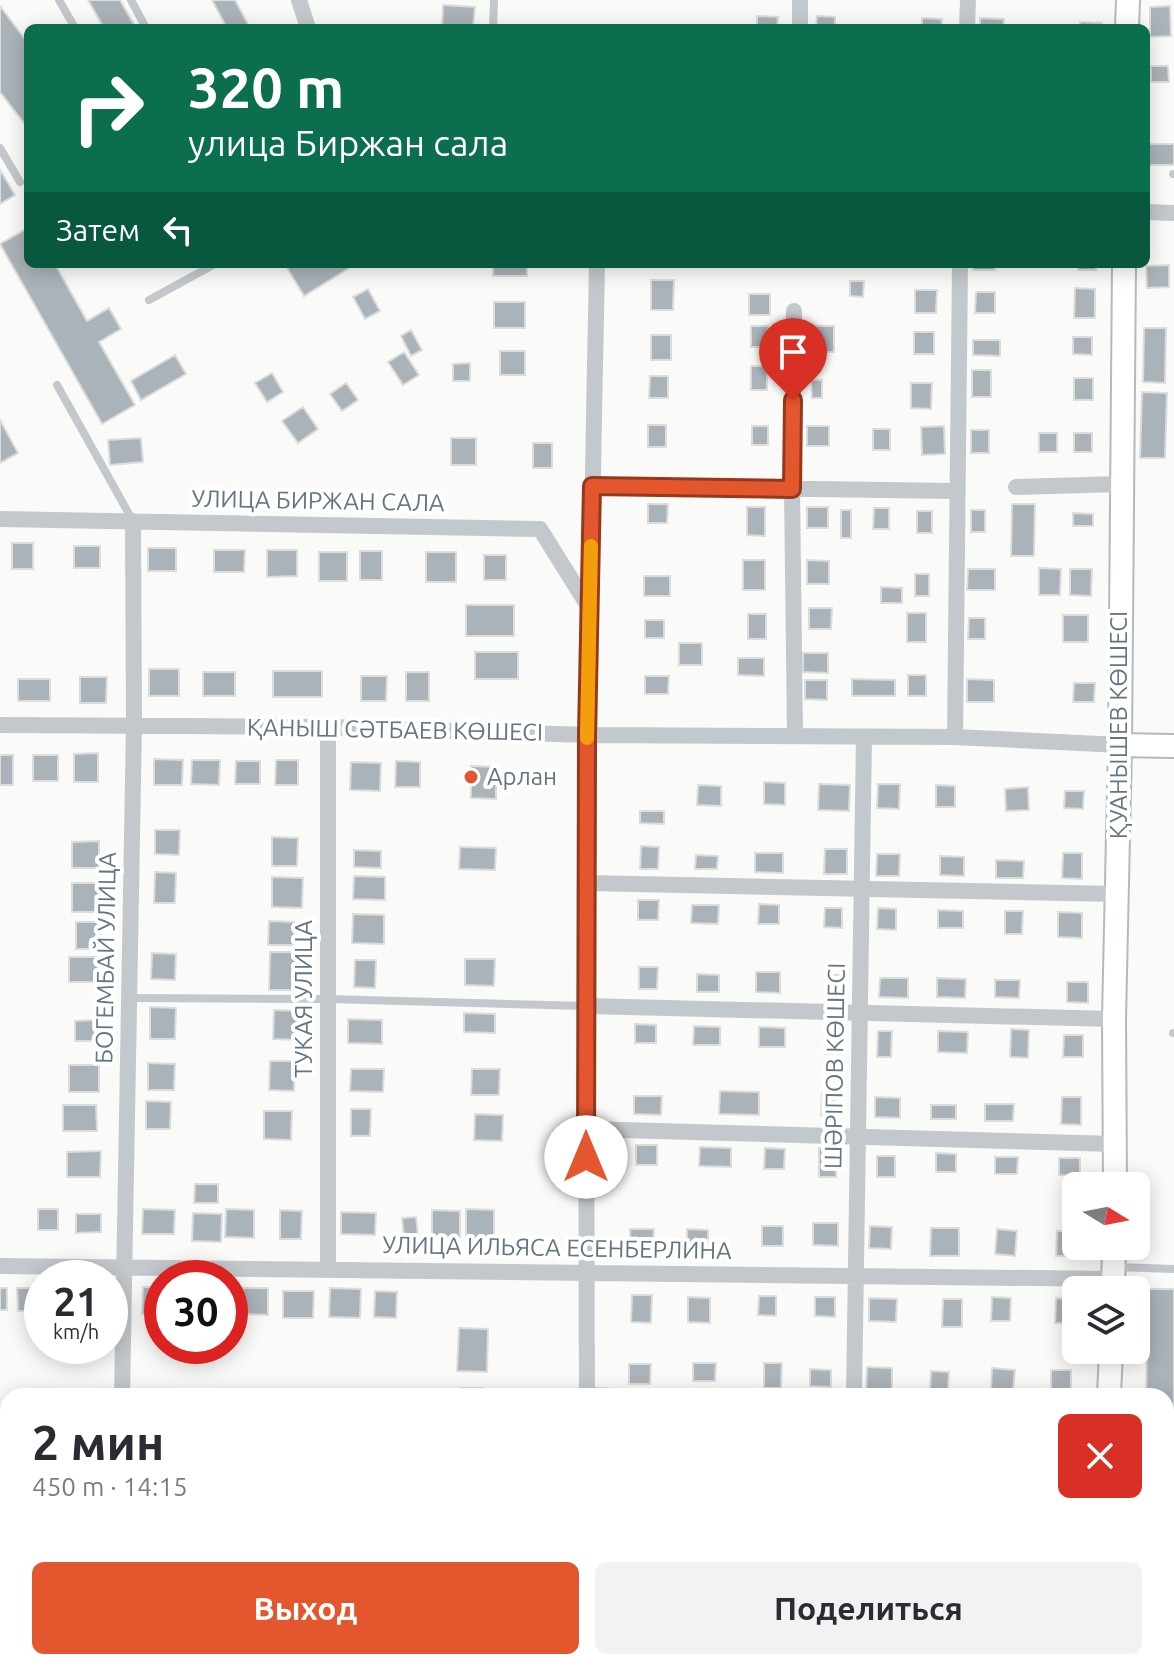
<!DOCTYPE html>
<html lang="ru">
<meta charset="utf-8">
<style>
body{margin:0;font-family:Ubuntu,sans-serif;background:#f2f2f3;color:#2b2b33;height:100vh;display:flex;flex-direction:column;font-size:30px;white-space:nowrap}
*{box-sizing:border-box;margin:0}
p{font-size:26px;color:#7c7c81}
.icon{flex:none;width:44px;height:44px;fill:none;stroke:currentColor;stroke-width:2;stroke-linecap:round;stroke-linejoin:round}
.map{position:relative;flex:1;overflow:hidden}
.drawer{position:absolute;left:0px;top:1388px;width:1174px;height:282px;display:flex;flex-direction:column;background:#fff;border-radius:24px 24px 0 0;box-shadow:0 4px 20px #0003}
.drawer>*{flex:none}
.hud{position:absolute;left:24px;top:24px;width:1126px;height:244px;border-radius:12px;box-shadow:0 4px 20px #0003;background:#0b6e4f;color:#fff;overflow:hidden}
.needle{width:52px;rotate:100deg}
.tools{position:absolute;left:1062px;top:1172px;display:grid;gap:16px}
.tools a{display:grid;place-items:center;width:88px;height:88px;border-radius:12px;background:#fff;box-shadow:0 4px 20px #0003;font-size:40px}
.speed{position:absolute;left:24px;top:1260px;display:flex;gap:16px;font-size:40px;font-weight:700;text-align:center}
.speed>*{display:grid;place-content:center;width:104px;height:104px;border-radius:50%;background:#fff;box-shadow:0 4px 20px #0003;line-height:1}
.speed small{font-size:20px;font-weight:400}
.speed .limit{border:12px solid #d22;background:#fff;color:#111}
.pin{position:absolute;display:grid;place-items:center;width:68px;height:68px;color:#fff;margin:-82px -34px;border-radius:50% 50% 50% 0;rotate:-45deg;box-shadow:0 0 8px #0007}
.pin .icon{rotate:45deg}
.me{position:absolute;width:88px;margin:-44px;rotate:0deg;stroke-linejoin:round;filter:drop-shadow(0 0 6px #0008)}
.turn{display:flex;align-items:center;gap:28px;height:168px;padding:0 32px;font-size:36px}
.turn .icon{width:104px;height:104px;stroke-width:2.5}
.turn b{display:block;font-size:56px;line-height:68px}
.then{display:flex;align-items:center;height:76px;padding:0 32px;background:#0003;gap:16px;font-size:30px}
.round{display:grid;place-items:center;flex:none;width:84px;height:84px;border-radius:12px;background:#f2f2f3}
.overview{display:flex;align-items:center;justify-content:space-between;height:136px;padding:0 32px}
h1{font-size:48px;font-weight:600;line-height:60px}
.button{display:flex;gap:16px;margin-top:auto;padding:16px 32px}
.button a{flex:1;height:92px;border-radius:12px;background:#e4572e;color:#fff;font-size:32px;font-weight:600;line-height:92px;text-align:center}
.button a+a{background:#f2f2f3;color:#2b2b33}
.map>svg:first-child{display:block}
.building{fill:#aab3b9;stroke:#dcdcda;stroke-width:2}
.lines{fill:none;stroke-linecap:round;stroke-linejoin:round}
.secondary-casing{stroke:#b3babf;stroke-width:26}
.lane{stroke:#c3c8cc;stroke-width:8}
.street{stroke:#c3c8cc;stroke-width:16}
.secondary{stroke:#fff;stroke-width:22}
.route-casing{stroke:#94391e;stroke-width:20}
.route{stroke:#e4572e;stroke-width:14}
.slow{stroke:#f59e0b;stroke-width:14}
.poi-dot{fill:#e4572e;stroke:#fff;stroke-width:3}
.labels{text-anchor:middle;stroke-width:8;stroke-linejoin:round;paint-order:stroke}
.street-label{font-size:24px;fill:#657683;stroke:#fff}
.poi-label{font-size:24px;fill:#657683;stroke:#fff;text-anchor:start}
</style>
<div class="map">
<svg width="1174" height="1669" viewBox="0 0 1174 1669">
<rect width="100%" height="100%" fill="#fafaf8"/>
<path class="building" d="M88,0H120L136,28H104Z
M212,0H235L250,28H227Z
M443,5L475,7L473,28H442Z
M0,6L28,43V128L0,92Z
M1170,6L1171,36L1150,37V7Z
M757,16L778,17L777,28H757Z
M817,16L835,17V28H816Z
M922,18L942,19L941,28H922Z
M980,18L1004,19L1003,28H980Z
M1080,22L1102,23V28H1080Z
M1151,66H1168L1169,82H1151Z
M1149,144H1174V165H1148Z
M0,170L15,195L0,204Z
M28,228V264H55L87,321L109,308L121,329L99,342L135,405L102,424L0,244Z
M290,264H353L354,265L304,296L286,266Z
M493,264H527V276H493Z
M972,264H995V270H973Z
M1078,264H1096V270H1078Z
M1169,265V287L1147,288L1146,266Z
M651,280H674L673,310H651Z
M850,281H864L863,297L850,296Z
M1075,288L1095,289V318H1074Z
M368,289L380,311L365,319L353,297Z
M915,290H937L936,313H915Z
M976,292H995V313H975Z
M749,294H770V315H749Z
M494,302H525V328H494Z
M751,326H768V347H751Z
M811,326H834V352H811Z
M1144,328H1166L1165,383L1143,382Z
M411,330L422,350L411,356L401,336Z
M914,332H934V354H914Z
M651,335H671V360H651Z
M1073,337H1092V355L1073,354Z
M973,340H1000V356L973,355Z
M500,351H525V375H500Z
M404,352L419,375L403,385L388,362Z
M175,355L186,374L141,400L131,381Z
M470,363V381H453V364Z
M751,366H767V390H751Z
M972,370H991V397H972Z
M272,373L283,392L267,402L255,383Z
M650,376H668V398H649Z
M1074,378H1093V400H1074Z
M811,380H822V398H812Z
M346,383L358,400L342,411L330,394Z
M911,383H932L931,409L911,408Z
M1142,392L1167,393L1165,458H1140Z
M303,407L318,429L298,443L282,421Z
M0,420L18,453L0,463Z
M648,425H666V447H648Z
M752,426H768V445H752Z
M807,426H829V446H807Z
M944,426L945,454L922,455L921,427Z
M873,429H890V450H873Z
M971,430H989V453H971Z
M1039,433H1057V452H1039Z
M1074,433H1092V452H1074Z
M141,438L143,462L110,465L108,440Z
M451,438H476V465H451Z
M533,443H552V468H533Z
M648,504H668L667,523H648Z
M1012,504H1035L1034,556H1011Z
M747,507H765V536L747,535Z
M807,507H828V528H807Z
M874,508H889V529H873Z
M841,510H851V538H841Z
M971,510H985V532H971Z
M917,511H932V533H917Z
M1073,513L1093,514V526H1073Z
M12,543H33V569H12Z
M74,546H100V568H74Z
M148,548H176V571H148Z
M214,550H245L244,572H214Z
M267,550H297V576L267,577Z
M360,551H382V580H360Z
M319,552H347V581H319Z
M426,552H456V582H426Z
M484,555H506V580H484Z
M743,560H765V590H743Z
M807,560L829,561V584H807Z
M1039,568L1061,569L1060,595H1039Z
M968,569H995V590H967Z
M1070,569H1092L1091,596L1070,595Z
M915,574H929V596H915Z
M644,576H670V596H644Z
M881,587L902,588V603H881Z
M466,605H514V636H466Z
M809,608H832L831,629H809Z
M907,613H926V642H907Z
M748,614H766V639H748Z
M1063,615H1088V642H1063Z
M969,618H985V639H968Z
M645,620H664V638H645Z
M679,643H702V665H679Z
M475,652H518V679H475Z
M803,653H828V673L803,672Z
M738,658H764V676L738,675Z
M149,669H179V696H149Z
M273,671H322V697H273Z
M203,672H235V696H203Z
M406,672H429V701H406Z
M908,675H926V696H908Z
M361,676H387L386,701H361Z
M645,676H669L668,694H645Z
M80,677H107L106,703H80Z
M18,679H50V701H18Z
M852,679L895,680V696H852Z
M967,679L994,680V702H967Z
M805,680H827V700L805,699Z
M1074,683H1095L1094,702H1073Z
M98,753V782H74V754Z
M0,755H13V785H0Z
M33,755H58V781H33Z
M154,759L183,760L182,785H154Z
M192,760H220L219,785L191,784Z
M276,760H298V785H275Z
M236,761H260V784H235Z
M396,761L420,762V787H395Z
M351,762L381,763L380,791L350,790Z
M471,766L496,767V799L471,798Z
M764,782L785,783V805L764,804Z
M819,784L850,785L849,811L818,810Z
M878,784H900L899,809L877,808Z
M698,785L721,786V806L697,805Z
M936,785L955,786V807H936Z
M1028,787L1029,810L1006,811L1005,789Z
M1065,791H1084L1083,809L1064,808Z
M640,811H664V824L640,823Z
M155,830H180L179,855L155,854Z
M272,837L298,838L297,866H272Z
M99,841V868H72V842Z
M641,846L659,847L658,869H640Z
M460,847L496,848L495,870L459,869Z
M825,849H847V874H824Z
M354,850L381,851V868L354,867Z
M755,853H783V873L755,872Z
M1063,853H1082V879L1062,878Z
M877,854H900L899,876H876Z
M696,855L718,856L717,869H695Z
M940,856L964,857V876L940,875Z
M996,860L1024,861L1023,878H996Z
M155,872L176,873L175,903H154Z
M354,876L385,877V900L353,899Z
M272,877L303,878L302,908L272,907Z
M72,883H101V912H72Z
M638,900H659L658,920H638Z
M759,904L779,905V924H758Z
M692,905H719L718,924L691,923Z
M825,908H842V928L824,927Z
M878,908L896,909V930L877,929Z
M938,910L963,911V928H938Z
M1005,911H1023L1022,934H1005Z
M1058,912L1082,913V938L1058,937Z
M353,914L384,915V944L352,943Z
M269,921L294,922V945H268Z
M76,922H101V949H76Z
M270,952H297L296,990H269Z
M152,953L176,954L175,980L151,979Z
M69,957H98V982H69Z
M465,959H495L494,986L465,985Z
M355,960H376L375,988L354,987Z
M639,967H658L657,989H639Z
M756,972H780V993L756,992Z
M697,974L719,975V992H697Z
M826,975H842V993H826Z
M880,978H908V998L879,997Z
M937,978L966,979L965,998L937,997Z
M995,980H1020L1019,998L995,997Z
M1067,982H1088V1003L1067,1002Z
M150,1007L176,1008L175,1039H150Z
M274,1010L298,1011L297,1040L273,1039Z
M464,1013L495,1014V1033L464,1032Z
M348,1019L382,1020V1044L348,1043Z
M97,1020V1041H75V1021Z
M635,1024L656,1025V1043H635Z
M694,1026L720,1027V1045H693Z
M759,1027L785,1028V1047H759Z
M1011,1029L1029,1030L1028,1058L1010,1057Z
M826,1030H843L842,1054H825Z
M878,1031H892L891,1057H877Z
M938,1031L968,1032L967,1053L938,1052Z
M1064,1035H1083V1057H1063Z
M270,1061H295L294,1091L269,1090Z
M148,1063L175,1064L174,1090H148Z
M69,1065H99V1092H69Z
M351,1069H384L383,1092L350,1091Z
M472,1069H500L499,1095H471Z
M720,1091L759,1092V1115L719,1114Z
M822,1093H836V1116L821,1115Z
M634,1096H662L661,1115L634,1114Z
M875,1097L900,1098V1118L875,1117Z
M1062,1097H1081V1125L1061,1124Z
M146,1101L171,1102L170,1129H146Z
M985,1104H1014L1013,1121H985Z
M63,1105H96L97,1131H63Z
M931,1105H956V1119H931Z
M351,1109H371L370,1136H351Z
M264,1111H292L291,1140L264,1139Z
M475,1114L503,1115L502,1141L474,1140Z
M636,1145H657V1165H636Z
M700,1147L731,1148V1167L699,1166Z
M765,1148L785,1149L784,1169H764Z
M819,1148H837L836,1177H819Z
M101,1151L100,1177H67V1152Z
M936,1153L956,1154V1172H936Z
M877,1156H895V1177H877Z
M995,1157H1018L1017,1174H995Z
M1059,1158H1080V1176L1059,1175Z
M195,1184H218V1203H194Z
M38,1209H58V1230H38Z
M143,1209L175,1210L174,1234H142Z
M226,1209L254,1210V1238L225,1237Z
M466,1209L494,1210V1240H466Z
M280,1210L302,1211L301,1239H280Z
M432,1210L460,1211V1237L432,1236Z
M341,1212L376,1213L375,1235L341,1234Z
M193,1213L222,1214L221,1242L192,1241Z
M76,1214H101V1232L76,1233Z
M416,1217L418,1236L404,1237L402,1218Z
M813,1223H838V1246L813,1245Z
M762,1226H783V1246H762Z
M870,1226L892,1227L891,1249L869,1248Z
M931,1228H959V1256H930Z
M630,1229H654L653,1249L630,1248Z
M687,1229L708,1230V1246L687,1245Z
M997,1229L1017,1231L1015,1256L995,1254Z
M1057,1231H1076V1246H1080V1256H1056Z
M143,1287H162V1314H142Z
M0,1288H7V1310H0Z
M17,1288H42V1311H18Z
M243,1288H268V1315L243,1314Z
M330,1288L361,1289L360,1318L329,1317Z
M1148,1289H1174V1499H1166V1396H1146Z
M283,1291H314L313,1318H283Z
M375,1291L397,1292L396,1318L374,1317Z
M632,1295H652L651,1323L631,1322Z
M759,1296H776V1316L758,1315Z
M688,1297L710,1298V1323L688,1322Z
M815,1297H835V1317L815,1316Z
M992,1297L1011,1298L1010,1321H991Z
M869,1298L897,1299L896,1322L869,1321Z
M1056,1298L1076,1299V1323H1055Z
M943,1299H962V1327H942Z
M459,1328L488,1329L487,1372L457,1371Z
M693,1363H716L715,1381H693Z
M764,1363H782L781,1388H764Z
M629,1364H651L650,1384H629Z
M867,1367L892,1368V1393L866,1392Z
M992,1368L1015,1370L1013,1391L991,1390Z
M810,1369L831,1370V1387L810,1386Z
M1051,1370H1071V1389H1051Z
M931,1371L949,1372L948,1389H930Z
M460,1388H483V1396H460Z
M1166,1589H1174V1608H1166Z
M728,1662H749V1669H728Z"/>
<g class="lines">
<g class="secondary-casing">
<path id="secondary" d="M1127,28L1128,0
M1120,745L1174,746
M1115,1186L1114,1019L1120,745L1124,264
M1113,1290L1114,1246
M1109,1396L1111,1350
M1166,1549L1174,1550
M1097,1669L1098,1662"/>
</g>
<path class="lane" d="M59,0L75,28
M131,0L146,28
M493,28L494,0
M0,148L20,182
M1173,174H1174
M149,300L215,264
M57,385L133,521
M130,998L328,999L586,1006
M1173,1033H1174
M1115,1267L1174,1269"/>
<path class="street" d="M299,0L308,28
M800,28V0
M967,28L968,0
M1146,212L1174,213
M794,311L792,489L795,736
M592,486L955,491
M1016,487L1120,484
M0,519L540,529L590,609
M0,725L328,727L587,735L955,737L1120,745
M328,727V1270
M955,737L960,264
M587,883L1117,894
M586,1006L1114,1019
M586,1129L1115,1144
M0,1266L1114,1279
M587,1395L618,1396
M122,1396L134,725L133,521
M587,1396C585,1019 589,641 597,264
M854,1396L864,737
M0,1530H8
M117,1669L118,1662
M577,1669V1662
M851,1669V1662"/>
<use href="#secondary" class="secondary"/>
</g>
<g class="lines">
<g class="route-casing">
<path id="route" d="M586,1157L587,735L592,486L792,489L793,400"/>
</g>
<use href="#route" class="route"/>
<path class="slow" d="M587,738L591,546"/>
</g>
<circle class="poi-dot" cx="471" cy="777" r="8"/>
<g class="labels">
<g class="street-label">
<text transform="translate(318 501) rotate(1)" y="8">УЛИЦА БИРЖАН САЛА</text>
<text transform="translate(1119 725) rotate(-90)" y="8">ҚУАНЫШЕВ КӨШЕСІ</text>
<text transform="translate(395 730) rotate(1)" y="8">ҚАНЫШ СӘТБАЕВ КӨШЕСІ</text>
<text transform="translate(106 958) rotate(-89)" y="8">БОГЕМБАЙ УЛИЦА</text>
<text transform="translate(304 999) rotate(-90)" y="8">ТУКАЯ УЛИЦА</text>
<text transform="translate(835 1066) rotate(-89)" y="8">ШӘРІПОВ КӨШЕСІ</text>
<text transform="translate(557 1248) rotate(1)" y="8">УЛИЦА ИЛЬЯСА ЕСЕНБЕРЛИНА</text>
</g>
<g class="poi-label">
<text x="487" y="785">Арлан</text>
</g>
</g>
</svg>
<div class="tools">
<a><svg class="needle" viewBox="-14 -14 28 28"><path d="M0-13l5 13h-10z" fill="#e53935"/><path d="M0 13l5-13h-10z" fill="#7c7c81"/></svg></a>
<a><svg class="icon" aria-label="layers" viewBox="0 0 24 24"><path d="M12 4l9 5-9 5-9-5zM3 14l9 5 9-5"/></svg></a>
</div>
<div class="speed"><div>21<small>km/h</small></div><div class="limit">30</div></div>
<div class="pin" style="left:793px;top:400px;background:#d93025"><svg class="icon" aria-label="arrive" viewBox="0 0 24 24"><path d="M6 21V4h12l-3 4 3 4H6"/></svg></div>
<svg class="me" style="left:586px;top:1157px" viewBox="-20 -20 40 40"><circle r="19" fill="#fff"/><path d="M0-13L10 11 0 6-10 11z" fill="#e4572e"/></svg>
<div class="hud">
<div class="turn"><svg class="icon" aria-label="right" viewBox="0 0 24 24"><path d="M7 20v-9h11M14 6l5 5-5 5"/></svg><div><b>320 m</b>улица Биржан сала</div></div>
<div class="then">Затем<svg class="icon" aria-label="left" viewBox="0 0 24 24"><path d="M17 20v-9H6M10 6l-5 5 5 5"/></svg></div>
</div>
<section class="drawer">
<div class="overview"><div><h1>2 мин</h1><p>450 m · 14:15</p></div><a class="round" style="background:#d93025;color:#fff"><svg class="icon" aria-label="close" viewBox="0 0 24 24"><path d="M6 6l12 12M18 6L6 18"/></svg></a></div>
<div class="button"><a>Выход</a><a>Поделиться</a></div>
</section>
</div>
